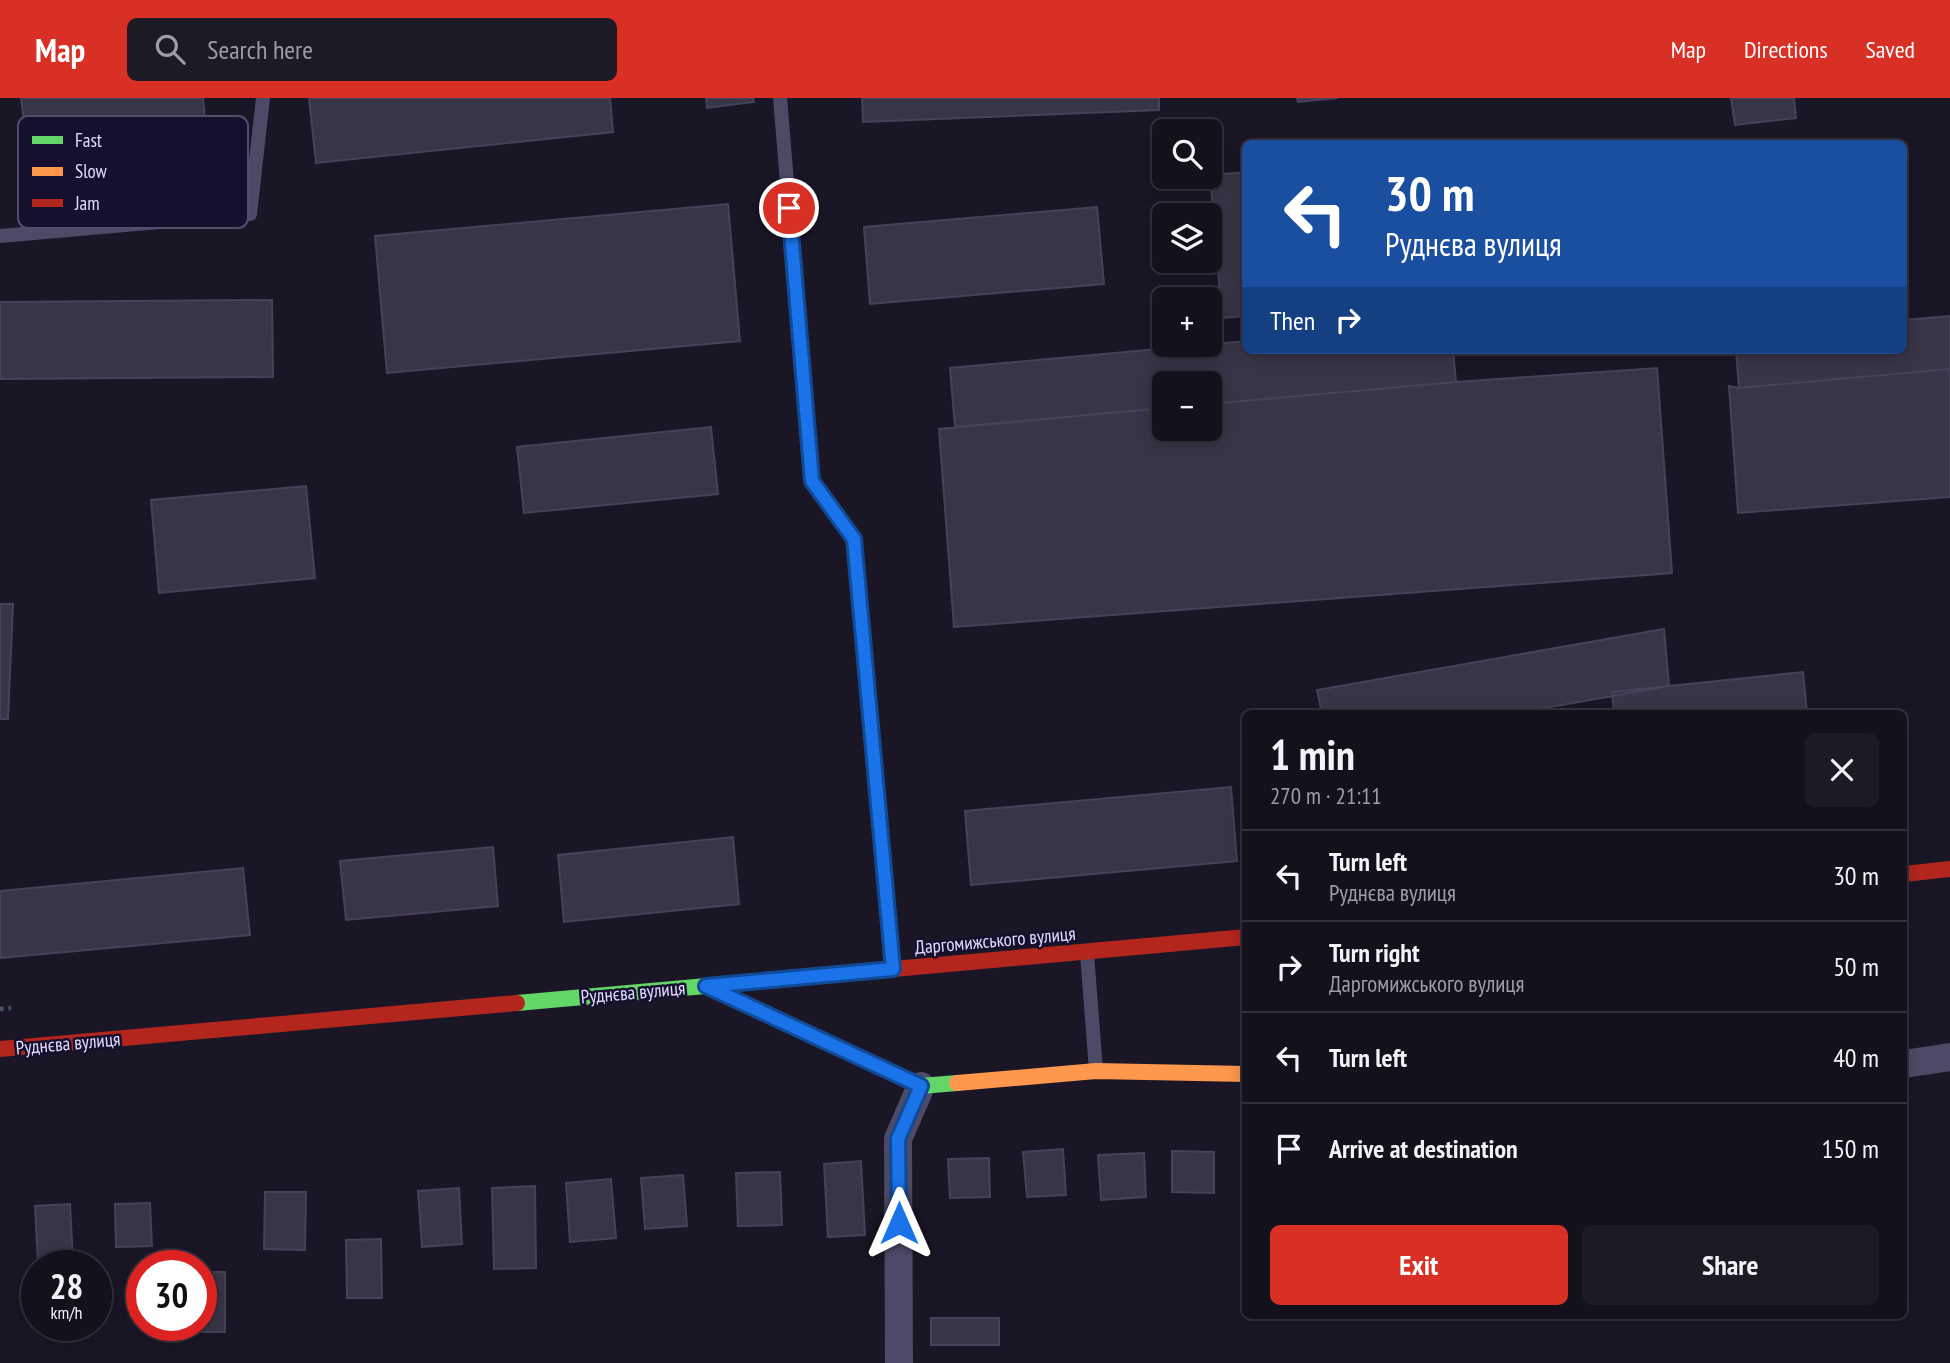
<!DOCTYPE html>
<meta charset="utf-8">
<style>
body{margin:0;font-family:"PT Sans Narrow",sans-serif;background:#1d1925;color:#f1f3f6;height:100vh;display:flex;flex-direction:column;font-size:26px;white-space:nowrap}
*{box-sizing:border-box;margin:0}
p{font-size:23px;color:#9d9da3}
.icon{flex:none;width:38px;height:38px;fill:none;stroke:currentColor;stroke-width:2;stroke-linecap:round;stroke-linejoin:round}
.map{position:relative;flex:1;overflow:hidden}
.sheet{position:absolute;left:1242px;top:612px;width:665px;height:609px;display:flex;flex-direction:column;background:#14101c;border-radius:10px;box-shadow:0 4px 18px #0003,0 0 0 2px #33303b}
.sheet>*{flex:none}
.hud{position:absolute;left:1242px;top:42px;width:665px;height:214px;border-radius:10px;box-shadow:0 4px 18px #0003,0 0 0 2px #33303b;background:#1a4fa0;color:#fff;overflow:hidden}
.tools{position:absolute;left:1152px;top:21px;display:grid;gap:14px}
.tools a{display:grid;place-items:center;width:70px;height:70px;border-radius:10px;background:#14101c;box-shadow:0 4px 18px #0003,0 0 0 2px #33303b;font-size:35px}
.speed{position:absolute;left:21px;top:1152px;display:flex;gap:14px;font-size:35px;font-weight:700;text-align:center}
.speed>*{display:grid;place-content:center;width:91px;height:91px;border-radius:50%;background:#14101c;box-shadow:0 4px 18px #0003,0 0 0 2px #33303b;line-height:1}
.speed small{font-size:18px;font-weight:400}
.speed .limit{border:10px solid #d22;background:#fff;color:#111}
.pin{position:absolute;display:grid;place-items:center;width:60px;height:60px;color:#fff;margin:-30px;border:4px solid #fff;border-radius:50%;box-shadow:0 2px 7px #0007}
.me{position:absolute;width:77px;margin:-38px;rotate:0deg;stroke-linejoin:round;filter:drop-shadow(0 0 5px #0008)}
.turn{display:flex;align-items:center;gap:24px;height:147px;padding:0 28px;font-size:32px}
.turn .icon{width:91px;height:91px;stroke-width:2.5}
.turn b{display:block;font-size:49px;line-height:60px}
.then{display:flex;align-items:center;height:66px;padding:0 28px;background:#0003;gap:14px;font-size:26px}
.round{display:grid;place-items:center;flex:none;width:74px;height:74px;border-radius:10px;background:#1d1925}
.head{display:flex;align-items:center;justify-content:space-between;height:119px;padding:0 28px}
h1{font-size:42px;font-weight:700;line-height:52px}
.primary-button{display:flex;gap:14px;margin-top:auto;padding:14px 28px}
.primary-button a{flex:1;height:80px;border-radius:10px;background:#d93025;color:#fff;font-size:28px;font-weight:700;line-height:80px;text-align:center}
.primary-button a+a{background:#1d1925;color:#f1f3f6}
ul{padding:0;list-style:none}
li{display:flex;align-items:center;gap:21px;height:91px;padding:0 28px;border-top:2px solid #33303b}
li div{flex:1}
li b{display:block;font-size:26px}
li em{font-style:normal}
header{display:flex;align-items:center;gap:42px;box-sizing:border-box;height:98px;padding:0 35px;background:#d93025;color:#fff}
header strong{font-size:33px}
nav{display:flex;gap:38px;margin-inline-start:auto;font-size:24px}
.search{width:490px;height:63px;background:#1d1925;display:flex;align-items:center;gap:18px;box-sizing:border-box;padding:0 24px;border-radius:10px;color:#9d9da3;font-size:26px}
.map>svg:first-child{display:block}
.building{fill:#393447;stroke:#474159;stroke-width:2}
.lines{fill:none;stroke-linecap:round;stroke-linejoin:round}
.path{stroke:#485667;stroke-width:4.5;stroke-dasharray:3.5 5;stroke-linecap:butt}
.lane{stroke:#4d4a67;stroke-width:14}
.street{stroke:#4d4a67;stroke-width:28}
.fast{stroke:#63d668;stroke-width:16}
.slow{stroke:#ff974d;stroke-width:16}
.jam{stroke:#b3261e;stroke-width:16}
.route-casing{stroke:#114b97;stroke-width:18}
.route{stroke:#1a73e8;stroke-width:12}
.labels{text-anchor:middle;stroke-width:5;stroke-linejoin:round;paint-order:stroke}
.street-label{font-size:19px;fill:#e1dbff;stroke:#160f2d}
.key{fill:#160f2d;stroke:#534c6c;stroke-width:2}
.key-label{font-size:19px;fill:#e1dbff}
</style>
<header>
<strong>Map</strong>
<div class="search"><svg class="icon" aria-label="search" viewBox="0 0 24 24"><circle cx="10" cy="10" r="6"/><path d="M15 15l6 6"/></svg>Search here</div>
<nav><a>Map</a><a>Directions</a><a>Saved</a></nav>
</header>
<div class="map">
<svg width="1950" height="1265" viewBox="0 0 1950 1265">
<rect width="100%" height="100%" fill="#1a1626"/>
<path class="building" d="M21,0H203L206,32L28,53Z
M309,0H610L613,34L316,65Z
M706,0H753L754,4L707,10Z
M862,0H1159V12L863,24Z
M1297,0H1338L1298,4Z
M1731,0H1794L1796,20L1735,27Z
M1246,74V218L1222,220L1210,77Z
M728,106L740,243L387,275L375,138Z
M1097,109L1104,186L870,206L864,129Z
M272,202L273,279L0,281V204Z
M1950,218V271L1739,290L1736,252H1904V222Z
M1246,243V252H1453L1456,284L1209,306V285H1164V310L955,329L950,270Z
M1657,270L1672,475L954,529L939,331L1164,310V331H1209V306L1456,284Z
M1950,271V399L1738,415L1729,288L1739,290Z
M711,329L718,396L524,415L517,349Z
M306,388L315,480L159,495L151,402Z
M0,506H13L8,621H0Z
M1664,531L1669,588L1511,616H1322L1317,592Z
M1803,574L1807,616H1614L1612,594Z
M1231,689L1237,763L971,787L965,713Z
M733,739L739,806L564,824L558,757Z
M493,749L498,808L346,822L340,763Z
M243,770L250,837L0,860V793Z
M1063,1051L1066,1097L1027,1099L1023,1054Z
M1172,1053L1214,1054V1095L1172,1094Z
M1144,1055L1146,1099L1101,1102L1098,1057Z
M989,1060L990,1099L950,1100L948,1061Z
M861,1063L865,1137L828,1139L824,1066Z
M780,1074L782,1127L738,1128L736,1075Z
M683,1077L687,1128L645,1131L641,1080Z
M611,1081L616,1140L570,1144L566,1085Z
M535,1088L536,1170L494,1171L492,1090Z
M459,1090L462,1146L422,1149L418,1093Z
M265,1094H306L305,1152L264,1151Z
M150,1105L152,1148L116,1149L115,1106Z
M70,1106L73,1162L38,1165L35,1108Z
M381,1141L382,1200H347L346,1142Z
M201,1174H225V1234H183V1227H201Z
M931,1220H999V1247H931Z"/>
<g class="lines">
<path class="path" d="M0,911L11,910"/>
<path class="lane" d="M780,0L812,383L854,441L893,871
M0,138L250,116L263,0
M1087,856L1096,972"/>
<path class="street" d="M1904,966L1950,959
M899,1265L898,1041L921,988"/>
<path class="fast" d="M708,889L921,988L957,985
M517,905L860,874"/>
<path class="slow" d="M957,985L1096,973L1246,976"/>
<path class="jam" d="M1904,776L1950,771
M860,874L1246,839
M0,951L517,905"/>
</g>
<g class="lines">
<g class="route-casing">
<path id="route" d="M789,110L812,383L854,441L893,871L706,888L921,988L898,1041L899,1125"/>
</g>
<use href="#route" class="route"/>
</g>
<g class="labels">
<g class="street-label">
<text transform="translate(995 842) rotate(-5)" y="7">Даргомижського вулиця</text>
<text transform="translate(633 894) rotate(-5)" y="7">Руднєва вулиця</text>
<text transform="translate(68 945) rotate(-5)" y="7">Руднєва вулиця</text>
</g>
</g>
<rect x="18" y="18" width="230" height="112" rx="10" class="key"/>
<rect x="32" y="38" width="31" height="8" fill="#63d668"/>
<rect x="32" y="69" width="31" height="9" fill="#ff974d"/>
<rect x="32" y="101" width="31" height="8" fill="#b3261e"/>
<g class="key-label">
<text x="75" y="49">Fast</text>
<text x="75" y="80">Slow</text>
<text x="75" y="112">Jam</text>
</g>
</svg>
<div class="tools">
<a><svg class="icon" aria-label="search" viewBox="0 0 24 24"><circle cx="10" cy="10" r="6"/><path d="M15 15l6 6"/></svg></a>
<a><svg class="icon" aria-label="layers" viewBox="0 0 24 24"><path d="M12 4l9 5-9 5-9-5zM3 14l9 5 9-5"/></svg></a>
<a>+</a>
<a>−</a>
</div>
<div class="speed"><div>28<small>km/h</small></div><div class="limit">30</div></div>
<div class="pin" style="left:789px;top:110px;background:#d93025"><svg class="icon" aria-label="arrive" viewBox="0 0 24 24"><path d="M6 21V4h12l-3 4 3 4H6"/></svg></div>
<svg class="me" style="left:899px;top:1125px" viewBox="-20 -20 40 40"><path d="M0-17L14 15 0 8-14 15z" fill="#1a73e8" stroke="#fff" stroke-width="4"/></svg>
<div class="hud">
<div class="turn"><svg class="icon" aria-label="left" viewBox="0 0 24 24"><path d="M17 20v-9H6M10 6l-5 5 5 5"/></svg><div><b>30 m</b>Руднєва вулиця</div></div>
<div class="then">Then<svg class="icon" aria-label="right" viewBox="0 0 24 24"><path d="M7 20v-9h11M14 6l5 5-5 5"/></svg></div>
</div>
<section class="sheet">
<div class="head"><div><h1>1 min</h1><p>270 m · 21:11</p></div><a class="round"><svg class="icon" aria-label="close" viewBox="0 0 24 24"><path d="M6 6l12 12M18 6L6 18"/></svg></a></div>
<ul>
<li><svg class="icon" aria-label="left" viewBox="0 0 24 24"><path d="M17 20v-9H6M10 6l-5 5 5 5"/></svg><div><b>Turn left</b><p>Руднєва вулиця</p></div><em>30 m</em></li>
<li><svg class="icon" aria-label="right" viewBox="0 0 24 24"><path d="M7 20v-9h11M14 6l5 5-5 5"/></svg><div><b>Turn right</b><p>Даргомижського вулиця</p></div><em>50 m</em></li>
<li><svg class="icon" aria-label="left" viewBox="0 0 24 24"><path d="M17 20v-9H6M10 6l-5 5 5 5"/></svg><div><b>Turn left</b></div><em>40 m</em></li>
<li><svg class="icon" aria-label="arrive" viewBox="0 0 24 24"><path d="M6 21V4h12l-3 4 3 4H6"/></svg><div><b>Arrive at destination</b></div><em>150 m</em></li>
</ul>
<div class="primary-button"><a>Exit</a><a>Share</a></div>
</section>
</div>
